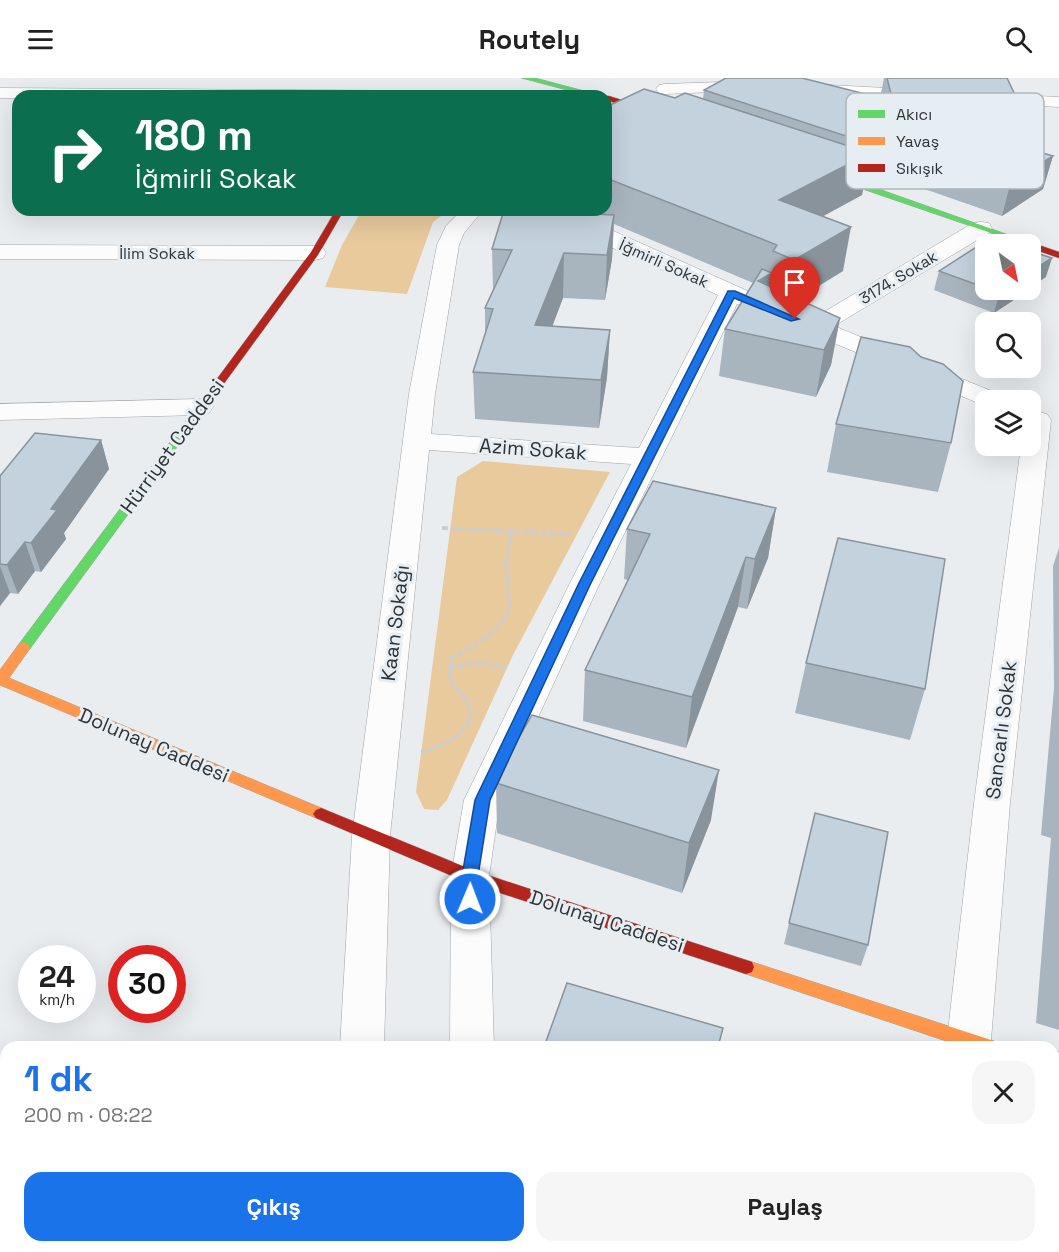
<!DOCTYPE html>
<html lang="tr">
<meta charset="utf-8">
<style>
body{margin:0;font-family:"Space Grotesk",sans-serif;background:#f6f6f6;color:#222;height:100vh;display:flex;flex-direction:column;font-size:22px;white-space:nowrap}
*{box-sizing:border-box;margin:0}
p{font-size:20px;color:#767676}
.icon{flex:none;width:33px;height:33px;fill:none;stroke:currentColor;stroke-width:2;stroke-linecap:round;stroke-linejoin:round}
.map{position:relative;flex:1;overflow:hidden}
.panel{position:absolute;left:0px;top:963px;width:1059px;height:212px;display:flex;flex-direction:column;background:#fff;border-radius:18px 18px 0 0;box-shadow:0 6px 24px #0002}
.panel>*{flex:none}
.banner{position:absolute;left:12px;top:12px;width:600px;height:126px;border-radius:18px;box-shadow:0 6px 24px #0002;background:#0b6e4f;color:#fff;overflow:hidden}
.needle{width:39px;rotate:147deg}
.buttons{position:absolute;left:975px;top:156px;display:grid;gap:12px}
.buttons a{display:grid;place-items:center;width:66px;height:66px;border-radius:12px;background:#fff;box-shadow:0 6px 24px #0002;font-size:30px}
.speed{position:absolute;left:18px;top:867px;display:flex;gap:12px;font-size:30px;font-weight:700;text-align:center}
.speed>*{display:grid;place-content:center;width:78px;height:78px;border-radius:50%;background:#fff;box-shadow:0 6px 24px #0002;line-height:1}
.speed small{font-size:15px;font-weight:400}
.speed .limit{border:9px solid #d22;background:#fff;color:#111}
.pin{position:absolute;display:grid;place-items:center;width:51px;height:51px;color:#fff;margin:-62px -26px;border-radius:50% 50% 50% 0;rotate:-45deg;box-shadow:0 0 6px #0007}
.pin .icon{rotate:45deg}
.me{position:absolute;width:66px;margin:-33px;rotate:1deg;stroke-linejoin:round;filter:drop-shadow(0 0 4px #0008)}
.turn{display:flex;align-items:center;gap:21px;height:126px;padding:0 24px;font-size:27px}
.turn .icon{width:78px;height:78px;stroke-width:2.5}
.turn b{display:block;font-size:42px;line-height:51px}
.round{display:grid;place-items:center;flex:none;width:63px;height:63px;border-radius:18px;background:#f6f6f6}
.overview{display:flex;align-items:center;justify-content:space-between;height:102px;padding:0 24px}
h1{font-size:36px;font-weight:600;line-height:45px;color:#1a73e8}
.primary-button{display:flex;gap:12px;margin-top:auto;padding:12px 24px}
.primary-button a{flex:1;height:69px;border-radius:18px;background:#1a73e8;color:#fff;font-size:24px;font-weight:600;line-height:69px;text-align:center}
.primary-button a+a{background:#f6f6f6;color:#222}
header{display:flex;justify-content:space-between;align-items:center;height:78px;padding:0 24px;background:#fff;font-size:27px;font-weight:600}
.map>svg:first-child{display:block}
.green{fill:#e8ca9c}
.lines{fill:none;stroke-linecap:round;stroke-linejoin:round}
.street-casing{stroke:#a1a4a6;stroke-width:1}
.fast-casing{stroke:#a1a4a6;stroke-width:1}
.slow-casing{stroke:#a1a4a6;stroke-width:1}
.jam-casing{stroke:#a1a4a6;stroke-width:1}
.path{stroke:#cccdce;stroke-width:4;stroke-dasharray:6 3;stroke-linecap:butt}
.street{fill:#fcfcfd;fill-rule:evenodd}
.fast{fill:#63d668;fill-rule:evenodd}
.slow{fill:#ff974d;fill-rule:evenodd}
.jam{fill:#b3261e;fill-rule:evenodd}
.wall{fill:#a9b5be}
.shaded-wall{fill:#89939b}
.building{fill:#c4d2dd;stroke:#89939b;stroke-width:1.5}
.route{fill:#1a73e8;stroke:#114b97;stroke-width:1.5}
.labels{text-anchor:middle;stroke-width:6;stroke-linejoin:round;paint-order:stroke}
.far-street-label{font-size:16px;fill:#313436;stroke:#e7eef3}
.street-label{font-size:20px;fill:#313436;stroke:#e7eef3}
.key{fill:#e7eef3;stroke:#b0b6ba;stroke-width:1.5}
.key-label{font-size:16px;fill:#313436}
</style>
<header><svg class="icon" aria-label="menu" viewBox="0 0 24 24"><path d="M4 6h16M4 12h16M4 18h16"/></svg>Routely<svg class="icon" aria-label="search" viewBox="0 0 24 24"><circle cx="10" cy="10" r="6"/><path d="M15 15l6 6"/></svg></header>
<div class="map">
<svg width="1059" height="1174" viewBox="0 0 1059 1174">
<rect width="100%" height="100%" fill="#eaedf0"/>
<path class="green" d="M362,132H449L433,144L407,216L325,209L342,167Z
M483,383L610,394L513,577L447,722L438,732L424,731L416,714L457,399Z"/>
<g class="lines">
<g class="street-casing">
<path id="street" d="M752,3L758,4L761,8L758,12L665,16L659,15L656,11L659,7L665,6Z
M809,6L925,12L931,13L934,17L931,21L925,22L803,15L800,11L803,7Z
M0,10L451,13L457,14L460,18H18V20H0Z
M974,15L1059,19V29L968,24L965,20L968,16Z
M462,132H483L464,155L459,167L435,316L431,356L639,370L718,217L584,157L527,136L524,132H554L600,147L759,218L763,223L759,228L751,230L737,226L599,507L500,722L489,798L494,969H450L451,798L464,722L569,507L631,386L429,372L390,758L384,969H340L352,758L409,316L437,167L446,148Z
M981,144L989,145L992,150L989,155L834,248L1001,317L1005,322H986V328L983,327L788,246L784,241L788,236L796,234L814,240L973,145Z
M0,167L315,168L323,170L326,175L323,180L315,182L0,181Z
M200,321L209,323L213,329L209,335L200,337L0,342V326Z
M1038,334L1047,336L1051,342L1010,725L991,962L987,969H951L947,962L974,725L1021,368H1030V336Z
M1053,972L1059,974V1014L1053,1012Z
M330,1168H378V1174H330Z
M444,1168H492V1174H444Z"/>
</g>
<g class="fast-casing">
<path id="fast" d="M522,0H535L603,18H590Z
M819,92H825L1034,166L1030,169V166H1023L819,96Z
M186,347L191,350L29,572H19L17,569L19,566L182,348Z"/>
</g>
<g class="slow-casing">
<path id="slow" d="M409,14L413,16L412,18H404Z
M24,564L31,569L9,600L326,732L329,736L326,740L321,742L316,740L0,607V592L19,566Z
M746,882L988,961L994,963L997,969H964L740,894L738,889L740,884Z"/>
</g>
<g class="jam-casing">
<path id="jam" d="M605,18H609L666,36L667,38L660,40L606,22Z
M336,132H344L318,177L190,352H182V348L311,174Z
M1030,164L1059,174V180L1030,170V166H1026Z
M321,730L475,793L746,882L752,884L754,889L752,894L746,896L464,803L316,740L313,736L316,732Z"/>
</g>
<path class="path" d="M442,450L572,456
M449,591C469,584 486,582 506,591
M421,674C439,670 474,655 470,632C468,619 451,609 449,596C448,592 450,586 450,582L488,558L505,541L510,528L506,486L511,453"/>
<use href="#street" class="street"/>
<use href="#fast" class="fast"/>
<use href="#slow" class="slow"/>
<use href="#jam" class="jam"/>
</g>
<path class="wall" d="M884,0H1007L1024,36L1016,67L1053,78L1043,111L1002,138L893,100L883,106L865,100L862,117L823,138L843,193L798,221L840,240L831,287L816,319L719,298L725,251L753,205L614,146L612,181L605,222L563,220L552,248L610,252L607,299L599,350L475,341L473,294L485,256V230L493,213L492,171L588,135L580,132H606V29L675,20L703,21L704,12L880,20Z
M986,166V212H1029L994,235L934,212L939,193Z
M836,346L951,365L938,414L827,394Z
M101,362L109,391L64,455L66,461L41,494L35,493L18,516L10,515L0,528V398Z
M776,430L768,480L747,531L738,529L686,670L583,643L585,592L628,502L624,501L627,451Z
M1059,470V952L1036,945L1051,760L1041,757L1054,610L1053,488Z
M806,585L925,611L910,662L795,635Z
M496,705L711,742L682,815L497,755Z
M815,735L868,867L861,888L784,866Z
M595,1168H669L667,1174H611Z
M941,1168H1053L1059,1174H940Z"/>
<path class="shaded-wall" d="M900,67L893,100L883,106L889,72Z
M870,75L862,117L772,166L779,122Z
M1053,78L1043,111L1002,138L1011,103Z
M614,137L612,181L605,222L607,177Z
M851,149L843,193L787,227L794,182Z
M564,175L563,220L535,294V247Z
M1052,180L1046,199L1030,210V194Z
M772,195L766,240L758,203Z
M1005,212H1029L994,235L999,216Z
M840,240L831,287L816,319L824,272Z
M610,252L607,299L599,350L601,302Z
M101,362L109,391L64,455L66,461L41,494L31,465L51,431Z
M776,430L768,480L747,531L755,481Z
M25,464L35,493L18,516L7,487Z
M746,479L738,529L686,670L692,619Z
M0,488L10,515L0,528Z
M719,692L711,742L682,815L689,765Z"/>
<path class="building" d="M726,0H802L893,23L887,0H1007L1024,36L973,30L968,53L1053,78L1011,103L900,67L889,72L704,12Z
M644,11L675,20L685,15L870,75L779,122L851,149L794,182L773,173L777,167L606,100V29Z
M504,132L614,137L607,177L564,175L535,247L610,252L601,302L473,294L493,231L485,230L512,172L492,171Z
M992,159L1013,166H986V210L939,193Z
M1030,173L1052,180L1030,194Z
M762,191L772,195L758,203L840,240L824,272L725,251Z
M989,212H1005L999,216Z
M861,259L910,269L921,279L943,286L963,303L951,365L836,346Z
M35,355L101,362L51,431L57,432L31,465L25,464L7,487L0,486V398Z
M653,403L776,430L755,481L746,479L692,619L585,592L650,456L627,451Z
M838,460L945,481L925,611L806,585Z
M532,637L719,692L689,765L496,705L497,698Z
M815,735L888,754L868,867L789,845Z
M567,905L723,950L718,969H544Z
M1053,1058L1059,1060V1174H952V1168H1053Z"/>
<path class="route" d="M728,213H735L799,241L791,243L734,220L590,507L490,722L478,798V821L476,826L470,828L464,826L462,821V798L475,722L578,507Z"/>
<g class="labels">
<g class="far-street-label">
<text x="157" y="181">İlim Sokak</text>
<text transform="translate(664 185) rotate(24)" y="6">İğmirli Sokak</text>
<text transform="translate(898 199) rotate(-31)" y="6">3174. Sokak</text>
</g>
<g class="street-label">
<text transform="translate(172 368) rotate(-54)" y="7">Hürriyet Caddesi</text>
<text transform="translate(533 371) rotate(4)" y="7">Azim Sokak</text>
<text transform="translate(395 545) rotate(-83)" y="7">Kaan Sokağı</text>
<text transform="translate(1001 652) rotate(-83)" y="7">Sancarlı Sokak</text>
<text transform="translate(154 667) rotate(23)" y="7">Dolunay Caddesi</text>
<text transform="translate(607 843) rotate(18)" y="7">Dolunay Caddesi</text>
</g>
</g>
<rect x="846" y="15" width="198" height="96" rx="9" class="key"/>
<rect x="858" y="32" width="27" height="8" fill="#63d668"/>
<rect x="858" y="59" width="27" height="8" fill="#ff974d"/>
<rect x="858" y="86" width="27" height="8" fill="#b3261e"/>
<g class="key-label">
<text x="896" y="42">Akıcı</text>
<text x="896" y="69">Yavaş</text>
<text x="896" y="96">Sıkışık</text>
</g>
</svg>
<div class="buttons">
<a><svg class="needle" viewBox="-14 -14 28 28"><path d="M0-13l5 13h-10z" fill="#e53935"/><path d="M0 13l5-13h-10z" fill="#767676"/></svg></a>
<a><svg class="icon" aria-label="search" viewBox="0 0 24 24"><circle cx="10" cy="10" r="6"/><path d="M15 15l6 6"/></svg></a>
<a><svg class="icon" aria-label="layers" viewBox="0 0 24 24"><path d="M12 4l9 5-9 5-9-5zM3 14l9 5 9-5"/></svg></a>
</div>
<div class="speed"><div>24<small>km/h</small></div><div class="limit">30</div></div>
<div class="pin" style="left:795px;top:241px;background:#d93025"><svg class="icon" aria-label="arrive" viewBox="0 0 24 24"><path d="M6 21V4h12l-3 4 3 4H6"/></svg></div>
<svg class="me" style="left:470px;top:821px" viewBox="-20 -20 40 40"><circle r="17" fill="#1a73e8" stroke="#fff" stroke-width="3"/><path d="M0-11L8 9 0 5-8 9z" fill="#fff"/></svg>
<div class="banner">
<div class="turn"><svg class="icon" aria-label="right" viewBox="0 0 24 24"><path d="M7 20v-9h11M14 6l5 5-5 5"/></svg><div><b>180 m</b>İğmirli Sokak</div></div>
</div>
<section class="panel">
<div class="overview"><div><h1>1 dk</h1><p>200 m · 08:22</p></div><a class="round"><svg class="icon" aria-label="close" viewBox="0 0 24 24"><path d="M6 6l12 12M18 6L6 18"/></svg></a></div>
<div class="primary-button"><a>Çıkış</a><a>Paylaş</a></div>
</section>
</div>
